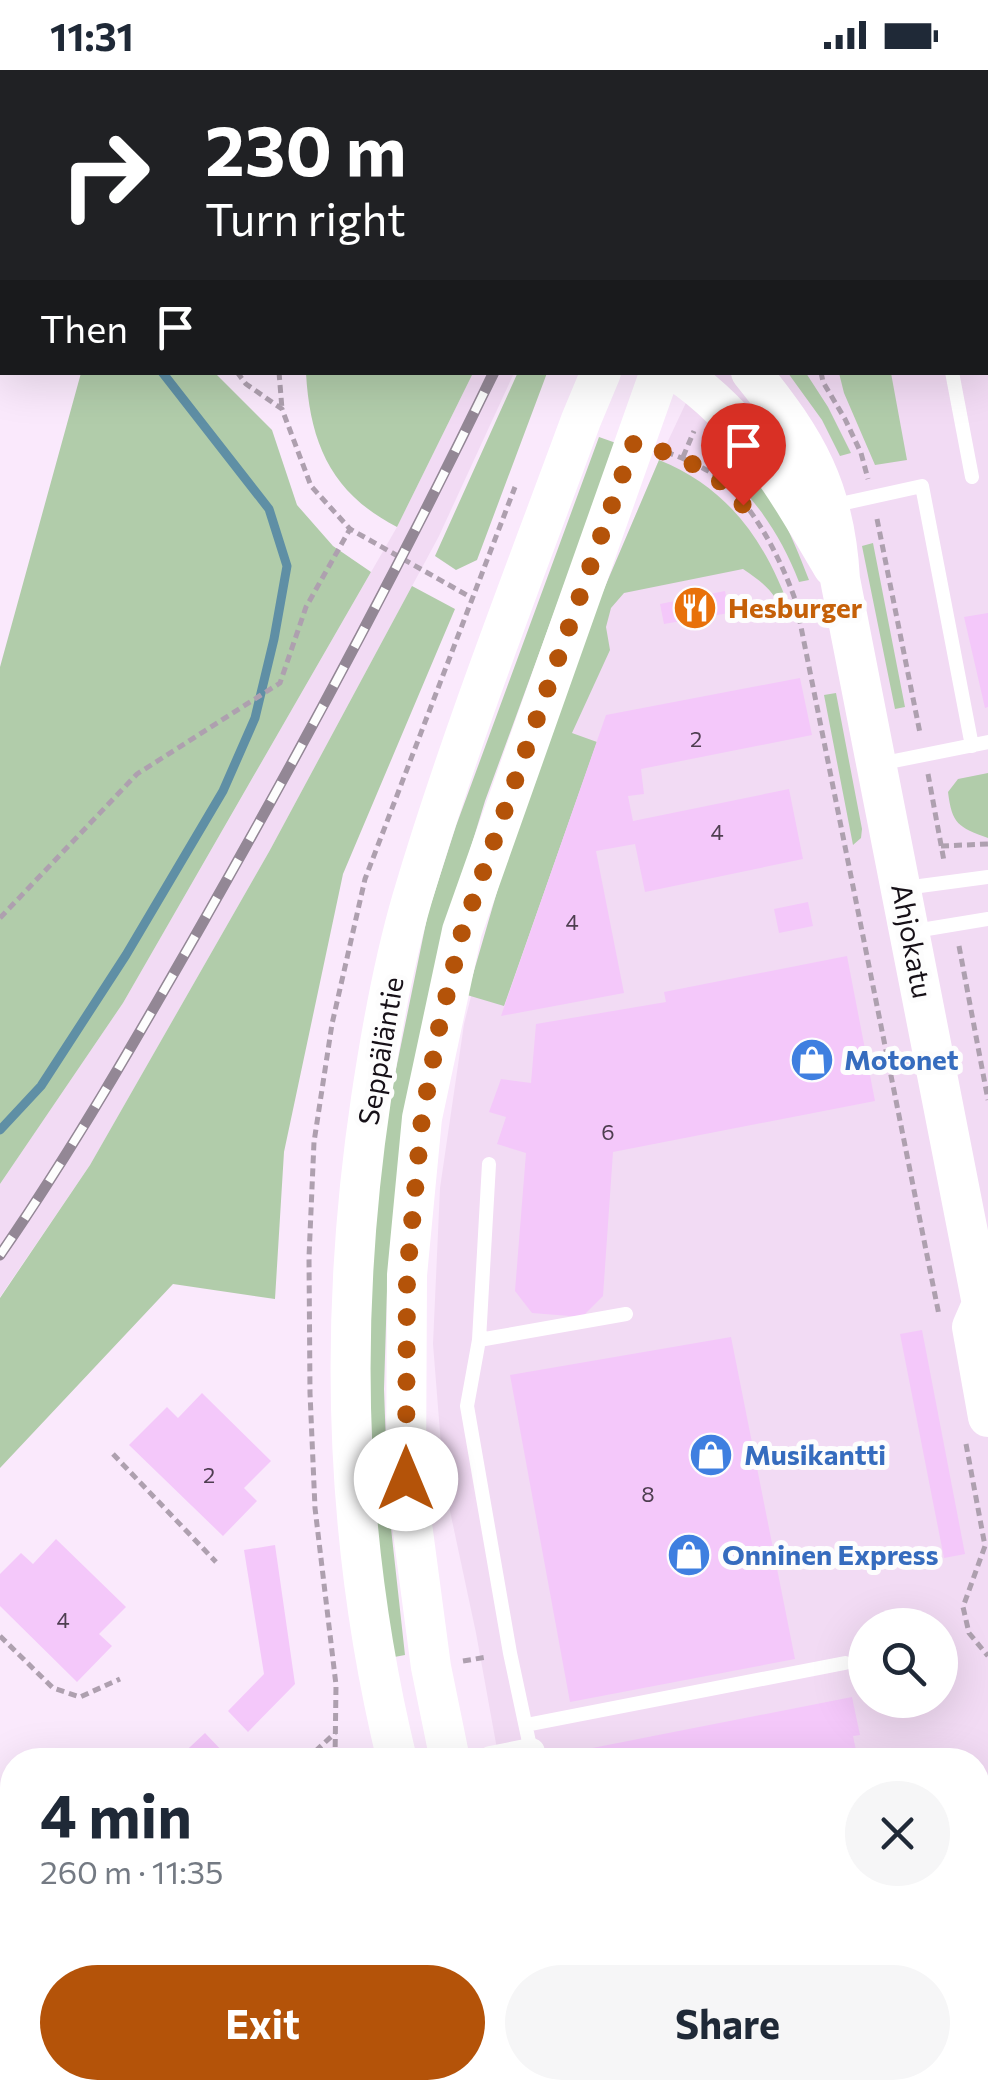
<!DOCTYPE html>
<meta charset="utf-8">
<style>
body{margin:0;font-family:Commissioner,sans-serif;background:#f6f6f7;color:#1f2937;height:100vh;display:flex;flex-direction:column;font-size:38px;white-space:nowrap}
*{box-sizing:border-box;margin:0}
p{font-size:32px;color:#747a83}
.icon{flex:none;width:55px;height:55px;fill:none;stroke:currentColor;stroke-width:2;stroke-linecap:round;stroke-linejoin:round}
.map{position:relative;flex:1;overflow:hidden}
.panel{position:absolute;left:0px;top:1678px;width:990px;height:352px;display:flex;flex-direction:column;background:#fff;border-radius:40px 40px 0 0;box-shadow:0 10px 40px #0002}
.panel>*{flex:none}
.top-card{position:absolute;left:0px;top:0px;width:990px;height:305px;box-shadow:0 10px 40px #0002;background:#202124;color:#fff;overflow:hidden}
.tools{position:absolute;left:848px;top:1538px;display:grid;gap:20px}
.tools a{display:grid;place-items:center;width:110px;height:110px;border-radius:50%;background:#fff;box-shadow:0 10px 40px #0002;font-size:50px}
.pin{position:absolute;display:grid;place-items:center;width:85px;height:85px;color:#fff;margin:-102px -42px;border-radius:50% 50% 50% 0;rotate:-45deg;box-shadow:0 0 10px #0007}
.pin .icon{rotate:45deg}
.me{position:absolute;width:110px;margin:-55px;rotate:0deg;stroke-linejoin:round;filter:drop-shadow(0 0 8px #0008)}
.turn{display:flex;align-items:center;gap:35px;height:210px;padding:0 40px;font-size:45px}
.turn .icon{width:130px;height:130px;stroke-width:2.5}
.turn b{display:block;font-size:70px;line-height:85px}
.then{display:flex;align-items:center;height:95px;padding:0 40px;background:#0003;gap:20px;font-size:38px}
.round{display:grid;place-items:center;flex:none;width:105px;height:105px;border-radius:52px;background:#f6f6f7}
.summary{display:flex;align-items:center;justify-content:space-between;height:170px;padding:0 40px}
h1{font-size:60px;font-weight:700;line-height:75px}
.button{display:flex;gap:20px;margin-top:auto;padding:20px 40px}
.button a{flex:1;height:115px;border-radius:60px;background:#b45309;color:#fff;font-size:40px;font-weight:700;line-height:115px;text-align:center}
.button a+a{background:#f6f6f7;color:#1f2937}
.status{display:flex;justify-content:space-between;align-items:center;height:70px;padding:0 50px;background:#fff;direction:ltr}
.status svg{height:28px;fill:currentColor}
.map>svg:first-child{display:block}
.built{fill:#f2dbf4;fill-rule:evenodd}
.green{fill:#b1ccaa}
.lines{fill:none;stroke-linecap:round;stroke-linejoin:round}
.stream{stroke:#5f8fa5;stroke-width:9}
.building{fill:#f4c8fa}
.path{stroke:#aea0af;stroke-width:5;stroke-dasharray:8 5;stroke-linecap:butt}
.lane{stroke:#fff;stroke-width:14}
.street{stroke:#fff;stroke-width:28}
.secondary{stroke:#fff;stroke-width:40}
.rail-casing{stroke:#938795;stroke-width:11}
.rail{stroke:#fdfdfd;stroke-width:8;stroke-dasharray:22;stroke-linecap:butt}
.route{stroke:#b45309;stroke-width:18;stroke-dasharray:0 32.4}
.labels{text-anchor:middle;stroke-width:10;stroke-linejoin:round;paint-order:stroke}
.number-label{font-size:22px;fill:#4e3e50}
.food-label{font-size:28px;font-weight:bold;fill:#c56008;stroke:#fdfdfd;text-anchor:start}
.street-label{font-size:28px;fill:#161017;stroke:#fdfdfd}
.shop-label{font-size:28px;font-weight:bold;fill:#366cbe;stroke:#fdfdfd;text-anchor:start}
</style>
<div class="status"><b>11:31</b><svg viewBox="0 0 49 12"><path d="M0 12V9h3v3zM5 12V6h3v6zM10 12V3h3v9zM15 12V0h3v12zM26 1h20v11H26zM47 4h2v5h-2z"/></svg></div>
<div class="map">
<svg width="988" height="2028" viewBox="0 0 988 2028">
<rect width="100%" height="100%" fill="#fae9fc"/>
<path class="built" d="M826,0H988V2028H563L561,2018H978V1690H499L476,1563L444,1413L433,1274L440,1118L464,954L499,816L544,660L659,390L700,303L988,302V2H825ZM865,1555H940V1630H865Z
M473,303H514L439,466L270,780L90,1095L0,1227V1114L123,933L397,457Z"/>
<path class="green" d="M518,302L547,303L477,490L456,500L435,486Z
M81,303H215L272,360L297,435L333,476L371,502L123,933L0,1114V597Z
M306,303H473L397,457C331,423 310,373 306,303Z
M788,303H806L828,337L851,383L840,386L822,350Z
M839,303H891L907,390L875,395L844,323Z
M710,363C764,399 786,451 809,510L799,512C779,460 749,419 705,384Z
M599,367L616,373L485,731L447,855L400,1089L387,1221L384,1319L388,1431L405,1585L389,1588L372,1434L367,1275L379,1100L394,1009L428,843L456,756Z
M659,390C731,419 767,474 792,545L785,548C777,524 764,513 743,499L624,523L611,538L606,557L610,580L572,663L597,672L504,936L467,925L544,660Z
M873,473L905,637L895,639L862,476Z
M412,516L455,539L343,804L284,1082L275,1229L173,1214L0,1398V1228L90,1095L270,780Z
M836,623L862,759L861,768L853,775L824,625Z
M988,703V768C958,757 952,754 948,722L958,709Z
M122,2018H435L436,2028H126Z"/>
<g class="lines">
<path class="stream" d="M0,1060L41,1016L126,885L223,721L255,648L274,569L287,496L269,439L162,302"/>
</g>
<path class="building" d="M725,521L729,543L664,554L660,534Z
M988,543V637L985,638L964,547Z
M800,608L812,665L641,699L644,724L628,726L633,751L789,719L803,789L645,822L635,774L596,781L624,923L501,946L606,645Z
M808,832L813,856L779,863L774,839Z
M847,886L875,1031L613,1082L603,1226L582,1247L532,1243L515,1221L526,1083L497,1074L506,1047L489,1042L501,1009L531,1013L536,954L666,932L664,922Z
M922,1260L965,1484L944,1488L900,1264Z
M731,1267L795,1589L570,1632L510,1305Z
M202,1323L271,1391L244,1418L257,1431L223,1466L129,1375L167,1337L178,1348Z
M56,1469L126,1537L99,1564L112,1576L77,1612L0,1536V1504L21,1483L33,1494Z
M275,1475L295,1614L248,1662L228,1641L264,1604L244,1480Z
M852,1627L860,1665L853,1666L858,1690H579L577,1681Z
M205,1663L225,1684L219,1690H176Z
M988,1940V2028H641L639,2018H978V1942Z"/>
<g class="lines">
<path class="path" d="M674,2L675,0
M237,302L246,314L282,339L311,416L350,459L472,528
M279,302L282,339
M821,302L823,312L845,349L861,383L868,409
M666,382C686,389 713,401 729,416C759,446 782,492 796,532L939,1245
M683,387L694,361
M877,449L920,663
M928,704L944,791
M941,776L988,774
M0,848L137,704L280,613L306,537L350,459
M959,876L988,1030
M966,1374L985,1476L963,1537L969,1563L988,1586
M113,1384L216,1492
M0,1566L53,1618L80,1627L120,1609
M463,1591L487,1587
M306,1690L335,1663
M335,1690L336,1615L315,1438L310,1323L309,1187L314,1072L332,954L365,809L515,417
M347,2018L348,2028"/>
<path class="lane" d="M925,2L928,0
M952,302L972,407
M831,436L922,416L972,676
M879,694L988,672
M905,818L988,807
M915,861L988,849
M489,1094L479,1270L467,1336L510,1583L532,1686
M479,1270L626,1244
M526,1655L845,1593
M599,2018L601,2028"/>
<path class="street" d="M262,2L263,0
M0,92L2,91
M491,1690L531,1682
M0,1956L12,1944"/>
<path class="secondary" d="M720,2L721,0
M780,2L781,0
M677,302C748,349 791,425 833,497
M751,302C807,371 835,419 840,509L982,1234L988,1241
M982,1234L972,1257L988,1347
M397,1690C344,1472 338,1250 371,1029C381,962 393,894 412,829C460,667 523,508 581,350L601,302
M450,1690L431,1597L406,1409L407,1205L422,1048L462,861L660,302
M459,2018L460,2028
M515,2018L517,2028"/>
<g class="rail-casing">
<path id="rail" d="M625,2L626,0
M0,1185C73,1079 138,966 202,854C305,673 403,490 494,302"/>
</g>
<use href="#rail" class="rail"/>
</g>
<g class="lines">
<path class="route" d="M406,1409L407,1205L422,1048L440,953L462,862L634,372C676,385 716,399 743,435"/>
</g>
<defs>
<g id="restaurant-disc" transform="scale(2.25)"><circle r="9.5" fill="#e8710a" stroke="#fdfdfd"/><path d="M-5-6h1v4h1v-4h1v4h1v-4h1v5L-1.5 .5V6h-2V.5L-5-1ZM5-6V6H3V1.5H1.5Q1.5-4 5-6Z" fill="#fff"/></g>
<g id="shop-disc" transform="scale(2.25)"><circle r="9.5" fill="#3f7fe0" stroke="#fdfdfd"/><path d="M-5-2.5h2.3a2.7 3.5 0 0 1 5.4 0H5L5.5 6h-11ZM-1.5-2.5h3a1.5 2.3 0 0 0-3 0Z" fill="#fff"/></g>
</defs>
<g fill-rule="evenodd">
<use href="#restaurant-disc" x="695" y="538"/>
<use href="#shop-disc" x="812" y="990"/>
<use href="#shop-disc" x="711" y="1385"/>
<use href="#shop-disc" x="689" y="1485"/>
</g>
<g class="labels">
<g class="number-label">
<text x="696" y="677">2</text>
<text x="717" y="770">4</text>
<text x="572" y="860">4</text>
<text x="608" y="1070">6</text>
<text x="209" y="1413">2</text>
<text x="648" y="1432">8</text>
<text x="63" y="1558">4</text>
</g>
<g class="food-label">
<text x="728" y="548">Hesburger</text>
</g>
<g class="street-label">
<text transform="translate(912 871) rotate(79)" y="10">Ahjokatu</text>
<text transform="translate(381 981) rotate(-80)" y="10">Seppäläntie</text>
</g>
<g class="shop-label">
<text x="844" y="1000">Motonet</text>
<text x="744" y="1395">Musikantti</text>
<text x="722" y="1495">Onninen Express</text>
</g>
</g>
</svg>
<div class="tools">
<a><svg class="icon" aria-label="search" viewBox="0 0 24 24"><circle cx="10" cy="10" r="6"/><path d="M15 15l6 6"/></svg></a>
</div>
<div class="pin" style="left:743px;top:435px;background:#d93025"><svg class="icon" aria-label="arrive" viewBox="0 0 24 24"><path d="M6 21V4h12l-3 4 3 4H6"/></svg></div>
<svg class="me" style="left:406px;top:1409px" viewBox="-20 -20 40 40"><circle r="19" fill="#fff"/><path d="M0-13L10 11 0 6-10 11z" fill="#b45309"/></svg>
<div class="top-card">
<div class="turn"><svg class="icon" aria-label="right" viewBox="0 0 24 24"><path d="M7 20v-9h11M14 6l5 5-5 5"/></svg><div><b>230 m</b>Turn right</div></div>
<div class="then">Then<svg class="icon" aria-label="arrive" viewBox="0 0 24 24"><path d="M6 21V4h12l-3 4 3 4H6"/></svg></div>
</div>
<section class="panel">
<div class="summary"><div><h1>4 min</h1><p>260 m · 11:35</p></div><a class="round"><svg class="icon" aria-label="close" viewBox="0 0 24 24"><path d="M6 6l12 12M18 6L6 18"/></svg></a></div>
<div class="button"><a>Exit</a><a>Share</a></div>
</section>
</div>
